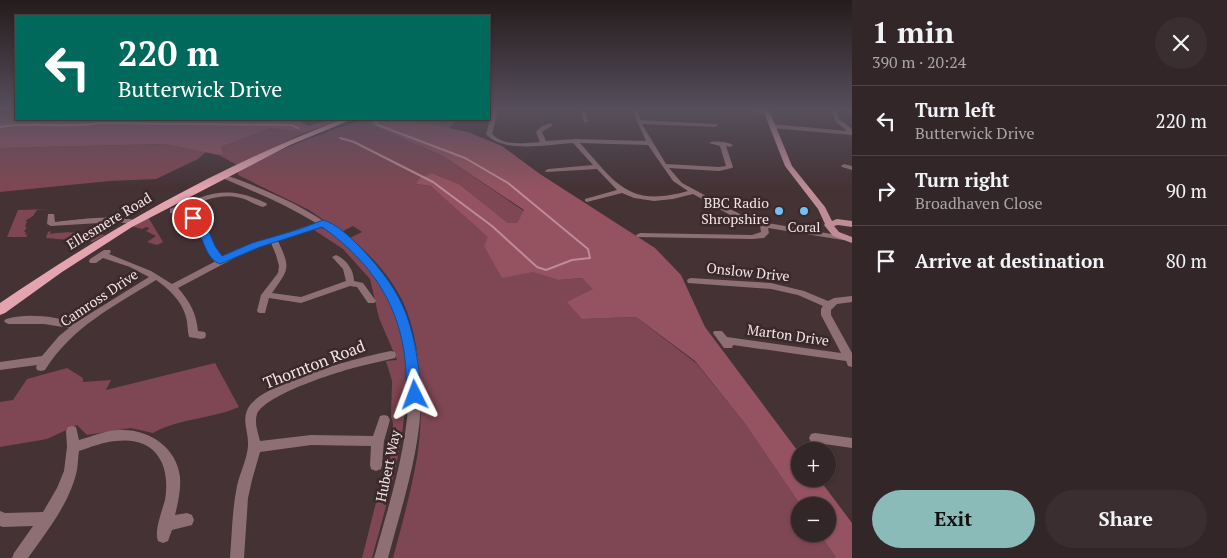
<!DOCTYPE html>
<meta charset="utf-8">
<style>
body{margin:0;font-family:"PT Serif",serif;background:#3b2e30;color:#f1f3f6;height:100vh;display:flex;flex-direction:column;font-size:19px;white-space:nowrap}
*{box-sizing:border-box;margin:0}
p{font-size:16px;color:#a9a5a8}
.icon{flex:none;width:28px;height:28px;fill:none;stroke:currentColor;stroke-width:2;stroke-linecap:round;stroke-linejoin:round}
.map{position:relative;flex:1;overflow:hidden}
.drawer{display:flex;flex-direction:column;background:#332628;width:375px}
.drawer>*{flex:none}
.banner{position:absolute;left:15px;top:15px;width:475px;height:105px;border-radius:0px;box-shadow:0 1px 4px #0004,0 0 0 1px #4e4345;background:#00695c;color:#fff;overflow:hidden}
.buttons{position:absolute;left:791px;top:442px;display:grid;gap:10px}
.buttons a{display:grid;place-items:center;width:45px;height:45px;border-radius:50%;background:#332628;box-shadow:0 1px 4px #0004,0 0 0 1px #4e4345;font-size:25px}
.pin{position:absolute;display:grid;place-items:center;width:42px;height:42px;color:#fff;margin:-21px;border:2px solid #fff;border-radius:50%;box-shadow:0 1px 5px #0007}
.me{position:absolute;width:55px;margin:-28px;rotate:357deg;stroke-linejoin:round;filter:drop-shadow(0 0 4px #0008)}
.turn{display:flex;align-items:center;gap:18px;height:105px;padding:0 20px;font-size:22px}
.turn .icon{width:65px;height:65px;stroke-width:2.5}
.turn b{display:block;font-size:35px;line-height:42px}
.round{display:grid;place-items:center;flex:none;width:52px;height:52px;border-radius:26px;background:#3b2e30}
.headline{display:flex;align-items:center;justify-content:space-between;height:85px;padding:0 20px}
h1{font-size:30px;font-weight:800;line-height:38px}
.button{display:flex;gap:10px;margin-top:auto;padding:10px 20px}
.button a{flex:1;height:58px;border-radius:30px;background:#8bbbb9;color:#111;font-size:20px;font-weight:800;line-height:58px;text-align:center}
.button a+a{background:#3b2e30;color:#f1f3f6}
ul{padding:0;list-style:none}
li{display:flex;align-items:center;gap:15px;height:70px;padding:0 20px;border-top:1px solid #4e4345}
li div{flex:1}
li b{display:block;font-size:19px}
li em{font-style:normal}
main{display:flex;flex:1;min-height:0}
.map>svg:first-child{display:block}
.green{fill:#7f4753}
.forest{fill:#955361}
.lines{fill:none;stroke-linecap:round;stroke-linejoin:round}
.stream{stroke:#bf8b96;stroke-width:2}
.street{fill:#8e6f74;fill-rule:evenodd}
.secondary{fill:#be8d96;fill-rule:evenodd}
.primary{fill:#e3a4b0;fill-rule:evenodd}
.route{fill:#1a73e8;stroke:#114b97}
.poi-dot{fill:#71c1f5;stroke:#3a282b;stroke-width:2}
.labels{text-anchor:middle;stroke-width:5;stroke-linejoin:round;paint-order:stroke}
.poi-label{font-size:14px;fill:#f2e5e7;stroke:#3a282b;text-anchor:end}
.street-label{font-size:14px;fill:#f2e5e7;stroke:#3a282b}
.near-street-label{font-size:16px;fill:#f2e5e7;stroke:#3a282b}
</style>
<main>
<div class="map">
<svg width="852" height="558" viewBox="0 0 852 558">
<rect width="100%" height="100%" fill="#443235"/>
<path class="green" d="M364,119L378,128L443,156L524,211L517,223H508L459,184L432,173L416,184L431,186L534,272L558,280L582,278L594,289L582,319L636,317L696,363L746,425L801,506L800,534H820L836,558H393C402,525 413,484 418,451C424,406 422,339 401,298C388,274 371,255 350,238L362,232L353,226L341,232L309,210L238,175V172C277,149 321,134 364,119Z
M413,119H456L450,128L416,121Z
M270,128L304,133L237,165L219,155L224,153L221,147Z
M165,144L206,152L198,159L156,179L109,181L0,192V148Z
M49,209L37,210L33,216L25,221H27L25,227H27L24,232H26L25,235L28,234L26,237H7L18,210Z
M148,217L163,242L157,245L147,242L156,236L146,231L150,228L146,227L142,229L131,226Z
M320,228L325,229C338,239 351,248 363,260C439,343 397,464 372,558H362L384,471L391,455L393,423L391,417L392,381L386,361L397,360L379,318L370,279L343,249L314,230Z
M95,230H97L95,233L105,235L93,242L46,238L48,232L51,231L50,234C64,232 73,231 87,235Z
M215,363L239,407C212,419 180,418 153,433L131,428L87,435L77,425L47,439L0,447V402L13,400L27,379L67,368L83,378V382L111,380L106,390Z"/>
<path class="forest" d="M16,112V119H296L309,126L332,119H343L304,133L270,128L221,147L224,154L219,155L165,144L0,148V115Z
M362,119H413L416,121L468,132L502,146L540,174L655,248L681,275L705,327L800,454V479H819L852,523V558H836L820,534H828V506H801L746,425L695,361L636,317L582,319L567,302L593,289L582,278L558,280L533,272L502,278L484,246L488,237L431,186L416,184L420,178L432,173L459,184L508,223H517L524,210L443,156L378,128Z"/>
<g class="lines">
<path class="stream" d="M0,127C33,121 66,129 99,123L291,125L298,128
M340,138L354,142L433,182L492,226L537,267L546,270L572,260L590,258L588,249L508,183L465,158L378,125L373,119"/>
<path class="street" d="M493,110H498L492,134C505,147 524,143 540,142L536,132L542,126L550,123L553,125C550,128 545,129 542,132L546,141L575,139L646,141L632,110H637L641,120L717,124L718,125L715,127L642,124L666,164L719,167L726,166L720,146L709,143C714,140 728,142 733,145L730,147L726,146L733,167L732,168L719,171L669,168L682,183L751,220L843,236L847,238L843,240L768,228L769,233L764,238L752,239L637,237L636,235L640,233L752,235L761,232L760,226L746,224L693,194L673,199L654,201L634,198L622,193L587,202L585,201V199L617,190L597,169L546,172L545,171L548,169L593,165L573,143C550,144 503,154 486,134ZM580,143L648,145L673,181L688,191C628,208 616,183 580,143Z
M580,110H585L588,122H584Z
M745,110H761L770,113L767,115Z
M832,110H837L839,119L852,129V135L772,128L769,126L772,124L847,131L835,121Z
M844,164L852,166V170L842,167L841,166Z
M222,174C242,180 262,189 282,198C366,238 420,297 421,395C421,450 402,505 388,558H374C401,462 440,352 367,266C354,251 339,237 321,226L278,241C291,269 289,269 272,293L301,297L346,281L343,269L332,257L336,255C346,259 354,270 354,281L363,283L376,301L374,303H368L357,287L350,286L301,303L269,298L265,313H259L257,311L261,295L278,273L279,266L276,255L271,243L244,253L178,288C190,302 196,312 198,331L205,332L206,335L205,338L201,339L189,337C187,330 188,323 186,317C182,301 169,289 156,280C113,307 73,326 45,370L41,371L37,370L36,367L37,365L0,370V362L42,356L59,336L69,328L44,324H9L6,323L4,321L6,319C27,313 54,316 75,323L149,277L130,267L103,258L96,263H90L89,261L90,259L104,250H110L111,252L109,254L151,271L172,284L216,261L206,247L200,233L182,210L173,213H170V209C209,194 225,184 266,203L267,205L263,207C255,205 249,200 241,198C222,193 204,200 187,208L207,230L214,247L223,257L238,249L316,223C285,204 253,191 220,177V175Z
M48,214H54L55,222C72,220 124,213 137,222L133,224L116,222L51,226L47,224Z
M691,278L771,283L804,291L828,301L834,298L852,296V302L837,304L831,310V315L852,353V367L848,366L846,361L733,345L732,348H724L713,333L714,331H722L727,337L841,353L821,315V309L823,306L798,295L771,289L688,283L687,281L688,279Z
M391,351L395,352L396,355L395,358C384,361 372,363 361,366C340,371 266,394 257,414C254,423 258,432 260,441L311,435L373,436L380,416L384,415L388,416L390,420L384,441L382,465L381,469L376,471L371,469L370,465L371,446L311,445L260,452L252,480L248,498L244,558H230C232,534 232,510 237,486C240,473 247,459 248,446C249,431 240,419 250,405C269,381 360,357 391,351Z
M72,426L76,427L79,440C93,436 108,429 123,430C151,430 177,449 180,477C181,490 178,503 175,515L187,513L192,515L194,520L192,525L172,530L168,541L163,543L158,541C154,531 162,511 165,500C171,465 156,436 116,441C103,442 91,447 79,451C78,457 78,464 77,470C70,503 47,531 28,558H12L14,553L33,526L3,527L0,526V511L5,513L43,512L57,488L64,471L67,447L66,431L68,427Z
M815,433L852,438V448L811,442L809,438L811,434Z"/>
<path class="secondary" d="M763,110H769L792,166L825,207L832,221L837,219L852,221V227L838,225L834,226L839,232L852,237V243L833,236L824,225L825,224L818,209L785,166Z"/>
<path class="primary" d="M343,119H353L290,145L132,227L62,272L5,313L0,315V303C107,230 221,165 343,119Z"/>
</g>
<linearGradient id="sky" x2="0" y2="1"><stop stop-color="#251c1d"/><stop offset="0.58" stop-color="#564f5c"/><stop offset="1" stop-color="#564f5c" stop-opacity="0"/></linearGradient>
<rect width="852" height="189" fill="url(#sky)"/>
<path class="route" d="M189,215H196L209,232L215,246L222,256L252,243L300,229L323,220C337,224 350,237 360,247C409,298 414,327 422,395L420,399L415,401L410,399L407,395C406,377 406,358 402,341C392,292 362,255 322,227L260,247L220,264C207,260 204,241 198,231C195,226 191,222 188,218Z"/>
<g class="poi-dot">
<circle cx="779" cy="211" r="5"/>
<circle cx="804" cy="211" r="5"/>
</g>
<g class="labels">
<g class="poi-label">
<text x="769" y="208">BBC Radio<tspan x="769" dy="16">Shropshire</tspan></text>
<text x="804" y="232" text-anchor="middle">Coral</text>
</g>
<g class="street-label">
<text transform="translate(109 221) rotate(-31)" y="5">Ellesmere Road</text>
<text transform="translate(748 272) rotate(6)" y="5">Onslow Drive</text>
<text transform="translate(99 298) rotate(-34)" y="5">Camross Drive</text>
<text transform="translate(788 335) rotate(8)" y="5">Marton Drive</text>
<text transform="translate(388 466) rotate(-78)" y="5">Hubert Way</text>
</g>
<g class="near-street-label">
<text transform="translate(314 364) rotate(-21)" y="6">Thornton Road</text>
</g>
</g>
</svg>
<div class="buttons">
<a>+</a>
<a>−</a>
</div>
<div class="pin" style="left:193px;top:218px;background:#d93025"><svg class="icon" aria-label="arrive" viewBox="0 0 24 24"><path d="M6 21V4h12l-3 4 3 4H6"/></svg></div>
<svg class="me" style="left:415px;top:395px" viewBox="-20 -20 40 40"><path d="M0-17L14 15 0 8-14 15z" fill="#1a73e8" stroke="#fff" stroke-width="4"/></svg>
<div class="banner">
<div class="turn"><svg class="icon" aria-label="left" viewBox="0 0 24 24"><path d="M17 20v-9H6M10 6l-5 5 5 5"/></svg><div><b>220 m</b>Butterwick Drive</div></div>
</div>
</div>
<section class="drawer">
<div class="headline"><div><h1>1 min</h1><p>390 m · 20:24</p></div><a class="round"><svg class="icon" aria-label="close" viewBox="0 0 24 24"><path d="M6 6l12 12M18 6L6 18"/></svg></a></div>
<ul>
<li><svg class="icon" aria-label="left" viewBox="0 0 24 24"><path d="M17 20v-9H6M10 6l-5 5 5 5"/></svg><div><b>Turn left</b><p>Butterwick Drive</p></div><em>220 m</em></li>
<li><svg class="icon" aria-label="right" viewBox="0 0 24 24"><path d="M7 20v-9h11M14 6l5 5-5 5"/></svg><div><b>Turn right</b><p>Broadhaven Close</p></div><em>90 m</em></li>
<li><svg class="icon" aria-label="arrive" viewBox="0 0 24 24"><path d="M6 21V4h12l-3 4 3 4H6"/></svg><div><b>Arrive at destination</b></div><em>80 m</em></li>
</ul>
<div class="button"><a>Exit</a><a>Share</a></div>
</section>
</main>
